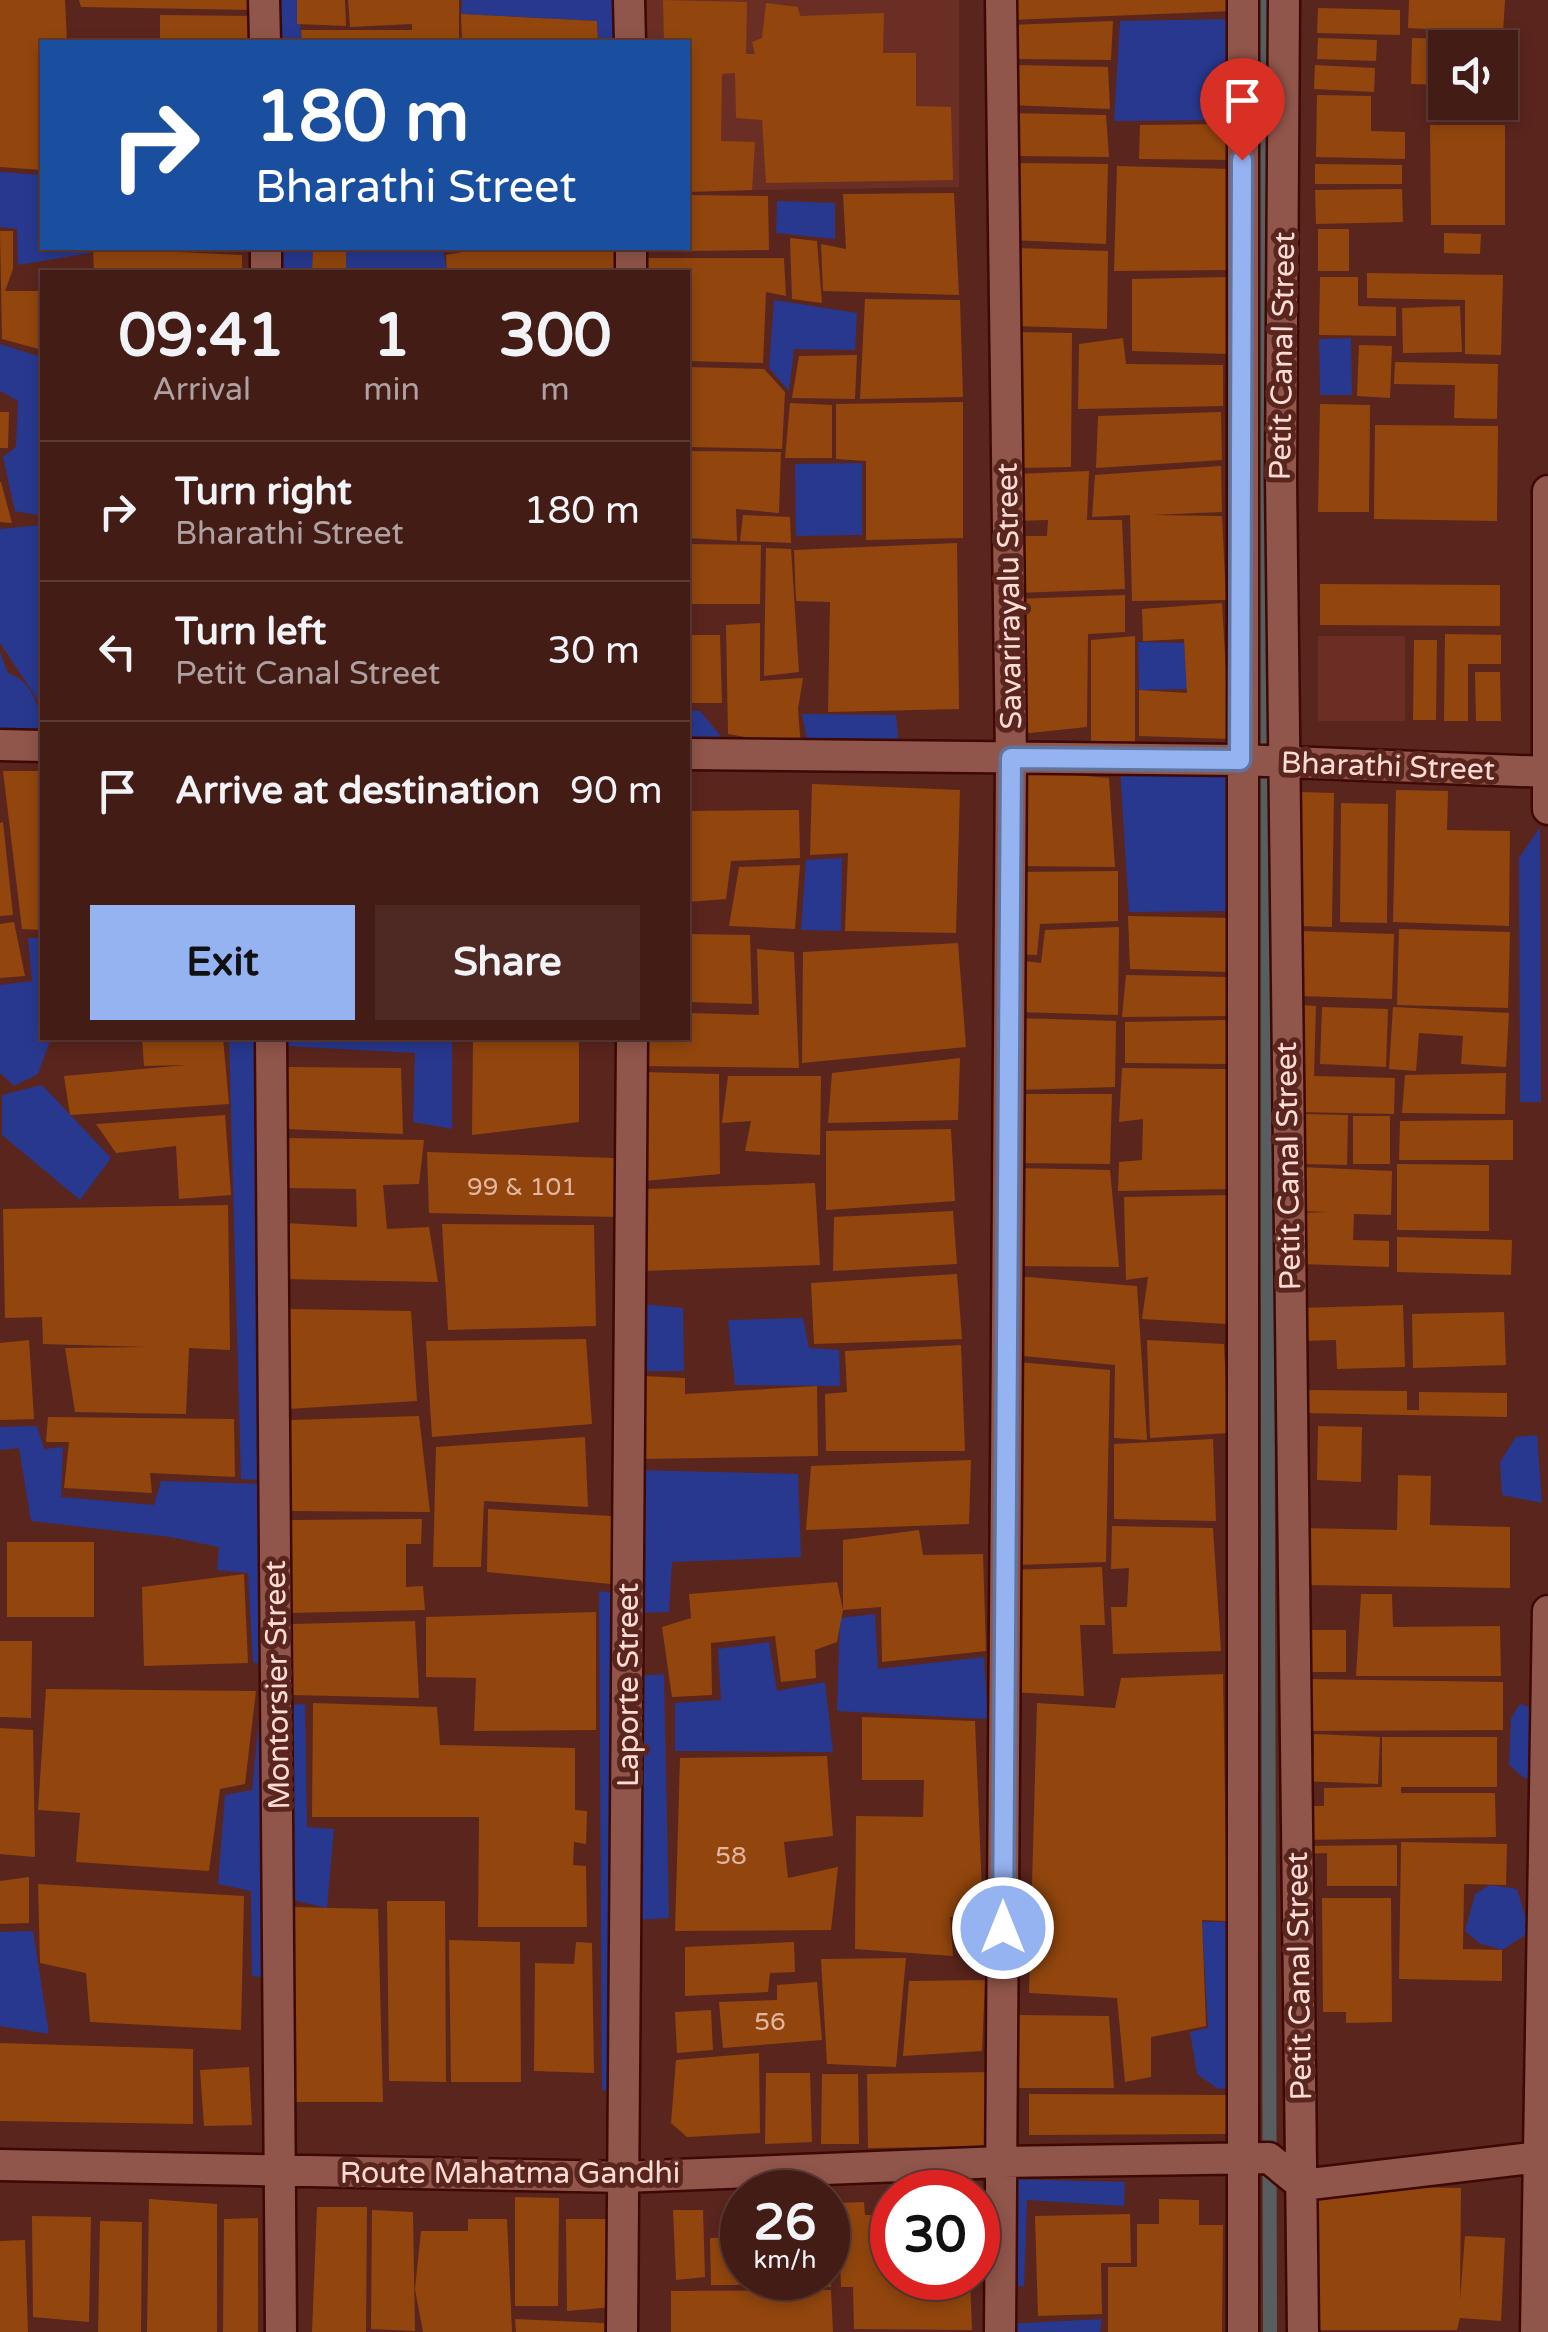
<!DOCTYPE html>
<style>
body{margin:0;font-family:"Varela Round",sans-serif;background:#4e2923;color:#f1f3f6;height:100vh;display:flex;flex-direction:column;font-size:38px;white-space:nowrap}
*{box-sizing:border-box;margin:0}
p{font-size:32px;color:#afa1a1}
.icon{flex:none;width:55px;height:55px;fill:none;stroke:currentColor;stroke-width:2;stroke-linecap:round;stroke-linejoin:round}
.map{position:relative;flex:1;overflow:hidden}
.panel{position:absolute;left:40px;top:270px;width:650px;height:770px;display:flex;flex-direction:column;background:#441c16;border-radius:0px;box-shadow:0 5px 15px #0003,0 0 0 2px #5c3a35}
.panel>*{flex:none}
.hud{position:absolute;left:40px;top:40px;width:650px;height:210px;border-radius:0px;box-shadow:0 5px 15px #0003,0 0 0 2px #5c3a35;background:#1a4fa0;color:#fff;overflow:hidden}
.fabs{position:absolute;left:1428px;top:30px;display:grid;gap:20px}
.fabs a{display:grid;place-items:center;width:90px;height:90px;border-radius:0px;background:#441c16;box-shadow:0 5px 15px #0003,0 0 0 2px #5c3a35;font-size:50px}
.speed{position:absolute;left:720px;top:2170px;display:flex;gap:20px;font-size:50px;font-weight:700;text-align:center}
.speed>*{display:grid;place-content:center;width:130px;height:130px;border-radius:50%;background:#441c16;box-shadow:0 5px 15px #0003,0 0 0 2px #5c3a35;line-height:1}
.speed small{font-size:25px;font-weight:400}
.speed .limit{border:15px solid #d22;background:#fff;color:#111}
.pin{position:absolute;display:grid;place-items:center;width:85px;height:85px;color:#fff;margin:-102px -42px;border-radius:50% 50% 50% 0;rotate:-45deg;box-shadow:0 0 10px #0007}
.pin .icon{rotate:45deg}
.me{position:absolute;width:110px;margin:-55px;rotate:0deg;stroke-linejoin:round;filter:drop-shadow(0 0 8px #0008)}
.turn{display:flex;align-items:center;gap:35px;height:210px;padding:0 50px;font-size:45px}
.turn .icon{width:130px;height:130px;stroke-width:2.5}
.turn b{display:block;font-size:70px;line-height:85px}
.eta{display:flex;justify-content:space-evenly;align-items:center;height:170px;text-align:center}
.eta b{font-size:60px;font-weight:700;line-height:70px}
.cta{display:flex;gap:20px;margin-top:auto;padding:20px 50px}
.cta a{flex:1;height:115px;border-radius:0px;background:#95b2f1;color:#111;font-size:40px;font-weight:700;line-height:115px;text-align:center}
.cta a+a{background:#4e2923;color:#f1f3f6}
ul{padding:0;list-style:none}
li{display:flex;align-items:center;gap:30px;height:140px;padding:0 50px;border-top:2px solid #5c3a35}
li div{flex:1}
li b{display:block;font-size:38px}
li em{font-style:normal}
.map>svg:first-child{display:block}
.built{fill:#6a2e25}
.green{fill:#28388e}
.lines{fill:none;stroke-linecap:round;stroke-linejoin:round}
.stream{stroke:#585e5f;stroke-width:14}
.building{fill:#92460d}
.minor-casing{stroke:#3d0905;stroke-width:35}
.minor{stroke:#90554b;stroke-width:30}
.route-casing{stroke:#61749d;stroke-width:25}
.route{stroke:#95b2f1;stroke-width:18}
.labels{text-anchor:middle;stroke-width:10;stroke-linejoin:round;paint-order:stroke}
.number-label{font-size:25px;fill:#e3b6a3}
.street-label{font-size:30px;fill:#fedbd5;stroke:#5a251d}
</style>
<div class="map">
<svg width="1548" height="2332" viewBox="0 0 1548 2332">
<rect width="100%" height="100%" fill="#5a251d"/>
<path class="built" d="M647,0H959V187L688,191V42H647Z
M1318,636H1405V721H1318Z"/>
<path class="green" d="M266,0H297L302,42H267Z
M462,0H628V42H598L597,21L461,14Z
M1230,19L1232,120L1114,121L1120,21Z
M0,172L42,175V248H90V253L18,265L17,229L0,227Z
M777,201L835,203V239L776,233Z
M268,248H313L312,272H268Z
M346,248H443L447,272H346Z
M774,300L857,313L855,350L794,349L789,391L769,368Z
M1351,338L1352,395H1320L1319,339Z
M0,344L38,356L42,364V516L15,511L3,457L16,447L18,401L0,391Z
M862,463V535L796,536L795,464Z
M42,525V706L0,643V529Z
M1138,642L1184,643L1188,689L1139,690Z
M0,652L8,673C36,682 42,715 42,741H0Z
M688,710L700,711L728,745L688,746Z
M802,714L896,715L899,750H809Z
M1120,768L1233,772L1230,911L1129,912Z
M1540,827L1541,1102H1520L1519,858Z
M842,858L841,931L801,930L806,860Z
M28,938H42V1038H51L38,1074L14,1086L0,1073V985L32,981Z
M229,1038H263L270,1481L241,1479Z
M286,1038H452V1129L413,1122L415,1053L286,1046Z
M42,1085L111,1158L80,1200L2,1135V1095Z
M642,1304L683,1308L684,1371H640Z
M803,1318L809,1348L839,1350L840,1386L735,1385L728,1320Z
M37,1426L44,1449L63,1447L61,1497L154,1505L161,1481L265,1484L266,1666L253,1662L248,1573L217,1570L219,1547L170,1537L31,1521L19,1448L0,1450V1427Z
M1537,1435L1542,1503L1502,1495L1500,1462L1516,1437Z
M637,1470L798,1474L801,1557L672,1562L669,1612L639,1613Z
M599,1591L623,1594L620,2094L602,2090Z
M875,1614L878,1669L984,1657L988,1719L837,1711L840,1618Z
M769,1642L777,1691L825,1682L833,1752L675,1751V1703L721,1700L718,1649Z
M664,1674L669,1918L636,1920L637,1676Z
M261,1698L272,1700L274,1979L252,1976L251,1891L218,1884L225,1795L252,1790Z
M305,1704L307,1827L334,1829L327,1908L288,1899V1705Z
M1520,1704L1535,1709V1778H1524L1509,1765L1511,1718Z
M1490,1885L1517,1889L1530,1932L1502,1950L1479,1943L1465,1931L1475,1894Z
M1202,1922H1240L1238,2087L1218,2089L1197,2074L1190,2032L1208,2028Z
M33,1931L49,2034L0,2026V1932Z
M1006,2179L1125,2182L1124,2206L1027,2200L1024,2287L1005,2282Z
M1102,2319L1100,2332H1006L1007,2324Z"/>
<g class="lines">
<path class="stream" d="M1264,0L1270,2332"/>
</g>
<path class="building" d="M0,0H65L67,42H42V170L0,167Z
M79,0H254V10L81,7Z
M297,0H345L346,26L297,24Z
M348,0H459V42H302L301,30H412V24L350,27Z
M663,0L747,2L746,54H755L752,42L762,38L766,3L798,7L800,16L884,13L883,53H916V106L951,107L953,180L766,183L762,120L736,118L735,73L722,74L721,141L755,142L752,190L688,192V42H664Z
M1008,0H1233L1234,11L1007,20Z
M1409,0H1505L1503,33L1408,28Z
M1318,8L1400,10V35L1317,33Z
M461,14L597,21L598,42H462Z
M160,15L253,16L252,42H160Z
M1113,21L1111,60L1009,59L1008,25Z
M1318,38L1377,40L1376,61L1317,59Z
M1412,38L1505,40L1504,87H1500V48H1445V85L1411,84Z
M1010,65L1108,67L1110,109L1009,105Z
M1315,65L1375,68L1374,92L1314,89Z
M1317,95L1371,96V131L1405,132V159L1316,157Z
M1439,96L1445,97V102H1490L1489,118L1438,115Z
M1009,113L1106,115L1109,157L1009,156Z
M1232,124L1233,160L1139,159L1140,125Z
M1430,125H1505V225H1431Z
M1009,163L1108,164L1106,244L1012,240Z
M1315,164L1402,165V184H1315Z
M1117,166L1232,169L1229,270L1114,271Z
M1402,189L1403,222L1316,224L1315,190Z
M954,193L959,295L823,291L821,244L846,249L843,194Z
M688,195L768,196L769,250L688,251Z
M1318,229H1349V271H1318Z
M0,231H13V269L5,291H42V350L2,339Z
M1444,233L1481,234L1480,254L1444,253Z
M790,238L817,241L822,303L792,299Z
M93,248L242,255V272H94Z
M313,248H346V272H312Z
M462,248H620L621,272H447L446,255L462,252Z
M642,248H686V251L642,252Z
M1014,248L1108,251L1107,329L1013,326Z
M644,258H784L786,296L766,292L763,363L688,361V272H643Z
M1367,273L1503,275L1501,355L1465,354V300L1367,298Z
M1230,277L1229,354L1132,351V279Z
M1320,277H1358V306L1396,307V336L1319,335Z
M865,299L960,300L963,397L860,399Z
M1460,306L1462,352L1403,353L1402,308Z
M1013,332L1072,333L1071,467L1016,468Z
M1123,338L1126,364L1223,365V406L1078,409L1079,344Z
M1359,345L1392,346L1390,398L1357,396Z
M857,355L855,399L792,398L799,356Z
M1395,362L1498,364L1497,419L1454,418L1455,385L1394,384Z
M688,367L764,369L785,392L782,449L688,447Z
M963,402V538L866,540V461L836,459V404Z
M790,403L832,405V458H785Z
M1320,404L1370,405L1369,512H1318Z
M0,412H9L8,448H0Z
M1221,412L1222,460L1096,468L1098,416Z
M1375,425L1498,426L1497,521L1374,519Z
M688,451L781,452L779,513L736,509L737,541L688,538Z
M1221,466L1222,512L1151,515L1222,516L1226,600L1132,601L1130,515L1092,517L1095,475Z
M1089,471L1087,520H1122L1125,589L1016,593V536H1047L1048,520L1015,521V474Z
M0,482H1L12,523L0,522Z
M743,515L790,517L791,543L740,541Z
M957,543L959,709L828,712L830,602L796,601L794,550Z
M688,544L761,545L760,604H688Z
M766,548L791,549L799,672L764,676Z
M1320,584L1500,585V626L1320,625Z
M1125,595V632L1088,634L1087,727L1020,734L1014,599Z
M1222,603L1230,739L1139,736V690L1187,693L1184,639L1143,641L1142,609Z
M760,623V681L803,678L798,709L801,747L728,734L726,625Z
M1445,634L1501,635V664H1468V721H1444Z
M688,635H720L722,703H688Z
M1135,636V742H1091V640Z
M1414,640H1437L1436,720H1413Z
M1475,672H1500L1501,721H1476Z
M1016,770L1109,778L1115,867L1018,866Z
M3,771H42V930L22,929Z
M812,784L960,790L956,933L845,931L848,853L810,855Z
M1396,790L1448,791L1447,830L1510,831L1509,926L1393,922Z
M1301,792L1334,793L1332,927L1299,926Z
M1341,803L1388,804L1387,923L1340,922Z
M799,810L800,858L731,861L726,899L688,902V811Z
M3,822L13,915L0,916V823Z
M800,865L795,929L729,926L739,867Z
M1118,871V921L1040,924L1037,955L1016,954L1017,872Z
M1128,916L1229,918L1228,972L1130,969Z
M14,922L25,976L0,978V924Z
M1119,927L1118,1015L1015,1012L1016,960L1041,963L1045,930Z
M1399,929L1510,932L1508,1008L1397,1005Z
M1301,931L1394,934L1392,999L1299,996Z
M688,934L750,935L752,1004L688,1002Z
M958,943L966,1047L802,1063L803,952Z
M757,949L794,952L799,1068L642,1066L644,1038H688V1013L759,1015Z
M1126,975L1227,977L1229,1016L1122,1017Z
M1301,1005L1316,1006L1314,1076L1395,1078L1394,1114L1299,1112Z
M1322,1007L1388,1009L1386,1067L1320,1064Z
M1393,1007L1509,1013L1506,1067L1461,1064L1463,1036L1419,1033L1416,1071L1389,1069Z
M1017,1018L1116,1021L1115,1087L1017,1090Z
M1226,1020L1228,1064L1125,1063V1022Z
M142,1038H223L229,1104L70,1115L64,1076L187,1065L144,1066Z
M473,1038H579V1122L472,1135Z
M960,1058L958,1120L828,1123L832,1073Z
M288,1067L401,1068L403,1134L287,1129Z
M1122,1068L1228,1069L1229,1189L1118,1191L1119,1162L1142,1160L1143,1119L1119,1122Z
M643,1072L719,1074L720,1174L644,1181Z
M1506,1073L1505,1114L1402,1113L1405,1075Z
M728,1076H821L820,1155L745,1151L751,1121L722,1123Z
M1014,1094H1112L1110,1164L1015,1163Z
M1303,1114L1348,1115L1347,1165L1303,1164Z
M225,1115L231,1195L179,1199L176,1146L116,1153L96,1124Z
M1353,1116H1390V1164H1353Z
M1513,1120V1160H1399L1400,1121Z
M951,1129L955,1201L826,1210V1131Z
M287,1138L424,1140L419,1184L383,1185L387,1229L429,1227L438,1282L281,1279L285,1223L357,1227L356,1189L285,1188Z
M427,1152L615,1158L618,1217L429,1213Z
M1397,1164L1489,1165V1231L1397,1230Z
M1301,1167L1392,1171L1391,1215L1354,1214L1353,1240L1389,1241V1267L1300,1264L1301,1213L1328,1212L1299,1211Z
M1012,1168L1110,1170L1119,1267L1014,1266Z
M815,1183L820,1265L641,1271L648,1189Z
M1228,1195L1227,1324L1142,1319L1148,1277L1126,1280L1124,1197Z
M228,1205L230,1350L189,1348L186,1414L75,1412L65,1348L146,1347L43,1344L42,1317L5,1318L3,1209Z
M953,1211L957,1264L833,1271L834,1217Z
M442,1224L594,1225L596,1326L448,1330Z
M1397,1237L1512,1240L1511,1275L1397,1272Z
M957,1274L962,1339L814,1344L811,1283Z
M1015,1276L1137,1286L1147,1440L1114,1438L1115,1365L1013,1355Z
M1403,1305L1405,1367L1337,1369L1336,1340L1301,1341L1300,1308Z
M288,1309L411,1311L417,1401L288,1409Z
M1504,1312L1506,1365L1413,1368L1412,1314Z
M586,1339L592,1424L432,1437L426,1341Z
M29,1340L34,1419L0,1420V1343Z
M1147,1340L1224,1344L1228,1433L1150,1438Z
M961,1345L965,1451H826L825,1394L847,1392L845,1351Z
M1017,1362L1110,1370L1106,1562L1016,1565Z
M644,1376L685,1378V1394L817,1386L818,1456L640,1459Z
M1305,1390L1407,1391V1410H1419V1392L1507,1393V1417L1305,1413Z
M419,1416L430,1512L287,1511L290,1420Z
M48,1417L234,1419L235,1477L150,1473L152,1493L64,1488L69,1442H46Z
M1318,1426L1362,1427L1361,1482L1317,1480Z
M585,1437L588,1507L484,1501L481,1567H433L436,1447Z
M1213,1439L1216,1521L1114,1519V1444Z
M971,1460L969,1524L806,1530L811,1466Z
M1398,1475L1431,1476L1430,1525L1510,1527V1588L1303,1585L1304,1528L1397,1530Z
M488,1509L612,1516L611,1584L487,1572Z
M422,1519L421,1544H406V1587L423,1586L425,1610L289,1613V1520Z
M1112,1526L1213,1528L1221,1651L1113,1654L1111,1607H1127L1129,1568L1111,1569Z
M919,1530L923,1555L983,1554L986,1651L882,1662L881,1607L843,1610L837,1642L815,1650L816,1678L781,1682L775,1636L711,1643L712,1695L672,1697L662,1627L691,1618L689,1594L837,1582L843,1610V1540Z
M7,1542H94V1617H7Z
M1102,1567L1105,1625H1080L1084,1696L1012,1692V1570Z
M244,1574L248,1663L144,1666L142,1587Z
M1361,1594H1392L1393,1627L1500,1626L1501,1676H1356Z
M596,1612V1730L474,1731L476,1678L426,1677V1617Z
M415,1621L419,1698L291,1695L292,1624Z
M1301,1630H1346V1672H1301Z
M0,1641H32L31,1718L0,1717Z
M1223,1674L1227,1921L1202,1920L1206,2026L1151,2037V2077L1125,2082L1117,1998L1029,1993L1037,1703L1115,1708L1121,1678Z
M1305,1679L1503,1682V1730L1302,1731Z
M46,1689L256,1691L245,1784L220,1789L209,1871L76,1862L80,1813L38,1810Z
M313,1703L437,1707L440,1745L575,1748V1810L587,1811L586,1844L574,1842L573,1865L586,1866L587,1927H478L479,1817H312Z
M862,1717L975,1721L983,1915L950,1917L953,1956L855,1949L856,1816L923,1817L924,1780H862Z
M0,1728L33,1730L35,1857L0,1854Z
M1314,1734L1380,1737L1378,1784L1300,1781L1302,1755L1314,1756Z
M1382,1737H1497V1787H1401V1793H1495L1496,1837L1301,1840V1806H1324V1788L1382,1787Z
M827,1756L833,1836L784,1842L788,1878L838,1867L831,1930L675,1931L680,1758Z
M1401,1842L1507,1844L1506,1885L1464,1884L1463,1949L1502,1950V1981L1399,1979Z
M1397,1845V1886H1327V1853L1303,1854L1304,1846Z
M29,1877V1923L0,1924V1881Z
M38,1884L244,1896L241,2030L90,2022L86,1973L40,1963Z
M1322,1898H1391L1392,2022L1346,2023V2012H1323Z
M387,1901H445L446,2082L389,2081Z
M290,1907L378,1909L383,2102H293Z
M449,1940L520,1942L521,2082H451Z
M576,1942L592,1943L594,2073L534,2071L535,1963L574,1964Z
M794,1942L795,1972L770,1973L768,1992L685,1996V1947Z
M906,1958L896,2067L827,2064L821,1959Z
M985,1980L982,2051L903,2056L909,1981Z
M817,1982L822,2040L723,2048L719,2002L777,2000V1985Z
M711,2010L713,2050L677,2053L675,2012Z
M1014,2015L1109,2016L1114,2088H1016Z
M0,2043L193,2049V2124L0,2121Z
M759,2053L760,2133L687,2137L671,2123L676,2060Z
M249,2067L252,2125L204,2126L200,2070Z
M992,2072L993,2146L868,2148L867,2074Z
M766,2073H810L812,2142L765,2144Z
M822,2074H858L859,2144H821Z
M1029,2094L1228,2095L1230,2134L1029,2135Z
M1309,2186L1461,2188L1460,2300L1465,2236L1505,2238L1501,2321L1460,2318L1457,2330H1308Z
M515,2197L559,2198L558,2306H515Z
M149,2199L217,2204V2332H147Z
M1159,2199L1199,2200V2225H1223L1222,2332H1108V2267H1137V2224H1159Z
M864,2202L865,2215H892V2278H970L972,2330L854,2329L853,2287H841L838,2203Z
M317,2207H367L366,2332H312Z
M372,2210L413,2212L415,2331L371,2329Z
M673,2210H703L705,2277L676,2280Z
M1130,2214L1131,2263H1101L1102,2314L1038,2316L1035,2216Z
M32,2216L91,2217L89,2322L33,2317Z
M258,2218V2332H223L224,2219Z
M468,2219H507L512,2332H423L415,2289L421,2231H468Z
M566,2219H613L614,2307L567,2311Z
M100,2221L142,2222L141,2332H98Z
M739,2237V2285H711L710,2238Z
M25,2240L28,2332H0V2241Z
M748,2278H831V2287H748Z
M831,2290L833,2332H671V2291Z
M515,2319L604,2323V2332H516Z"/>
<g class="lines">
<g class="minor-casing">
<path id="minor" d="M264,0L265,42
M629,0L630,42
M1243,0V2332
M1284,0L1281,478L1303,2332
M266,248V272
M631,248V272
M1548,491V809
M0,745L42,746
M688,754L1240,760L1548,772
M271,1038L281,2332
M0,2165L624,2177L1002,2162L1269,2158L1302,2185L1548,2156
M622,2332L632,1038
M1000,2332L1011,758L1001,0
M1536,2332L1548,1611"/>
</g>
<use href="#minor" class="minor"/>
</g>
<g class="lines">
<g class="route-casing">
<path id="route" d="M1003,1928L1011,758L1240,760L1242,160"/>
</g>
<use href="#route" class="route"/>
</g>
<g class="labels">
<g class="number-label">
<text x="522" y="1195">99 &amp; 101</text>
<text x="731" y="1864">58</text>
<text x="770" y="2030">56</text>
</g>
<g class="street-label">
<text transform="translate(1282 356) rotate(-89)" y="10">Petit Canal Street</text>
<text transform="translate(1009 596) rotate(-91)" y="10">Savarirayalu Street</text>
<text transform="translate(1388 766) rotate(2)" y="10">Bharathi Street</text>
<text transform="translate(1288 1166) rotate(-91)" y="10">Petit Canal Street</text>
<text transform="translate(277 1685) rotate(-91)" y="10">Montorsier Street</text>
<text transform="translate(628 1685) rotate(-90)" y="10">Laporte Street</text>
<text transform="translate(1299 1976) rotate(-91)" y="10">Petit Canal Street</text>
<text x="510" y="2183">Route Mahatma Gandhi</text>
</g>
</g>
</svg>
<div class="fabs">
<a><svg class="icon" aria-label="sound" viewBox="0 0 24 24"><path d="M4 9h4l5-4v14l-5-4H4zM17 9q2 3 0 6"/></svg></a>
</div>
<div class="speed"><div>26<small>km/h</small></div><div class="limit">30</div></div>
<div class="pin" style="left:1242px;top:160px;background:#d93025"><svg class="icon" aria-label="arrive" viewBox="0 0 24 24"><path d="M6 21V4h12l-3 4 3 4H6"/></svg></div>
<svg class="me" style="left:1003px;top:1928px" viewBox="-20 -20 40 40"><circle r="17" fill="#95b2f1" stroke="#fff" stroke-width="3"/><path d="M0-11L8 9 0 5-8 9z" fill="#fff"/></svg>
<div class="hud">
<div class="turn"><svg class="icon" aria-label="right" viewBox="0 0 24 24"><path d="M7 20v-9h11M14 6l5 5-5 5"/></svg><div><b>180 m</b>Bharathi Street</div></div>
</div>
<section class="panel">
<div class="eta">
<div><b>09:41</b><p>Arrival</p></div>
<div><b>1</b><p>min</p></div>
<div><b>300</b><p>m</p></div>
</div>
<ul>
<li><svg class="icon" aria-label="right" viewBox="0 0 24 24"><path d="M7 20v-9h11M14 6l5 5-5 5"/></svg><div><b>Turn right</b><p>Bharathi Street</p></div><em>180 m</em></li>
<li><svg class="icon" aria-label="left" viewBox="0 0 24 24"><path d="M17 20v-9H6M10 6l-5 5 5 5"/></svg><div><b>Turn left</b><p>Petit Canal Street</p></div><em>30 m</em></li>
<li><svg class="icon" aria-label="arrive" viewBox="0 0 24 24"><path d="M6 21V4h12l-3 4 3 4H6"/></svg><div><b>Arrive at destination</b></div><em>90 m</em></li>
</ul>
<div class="cta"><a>Exit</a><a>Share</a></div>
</section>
</div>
